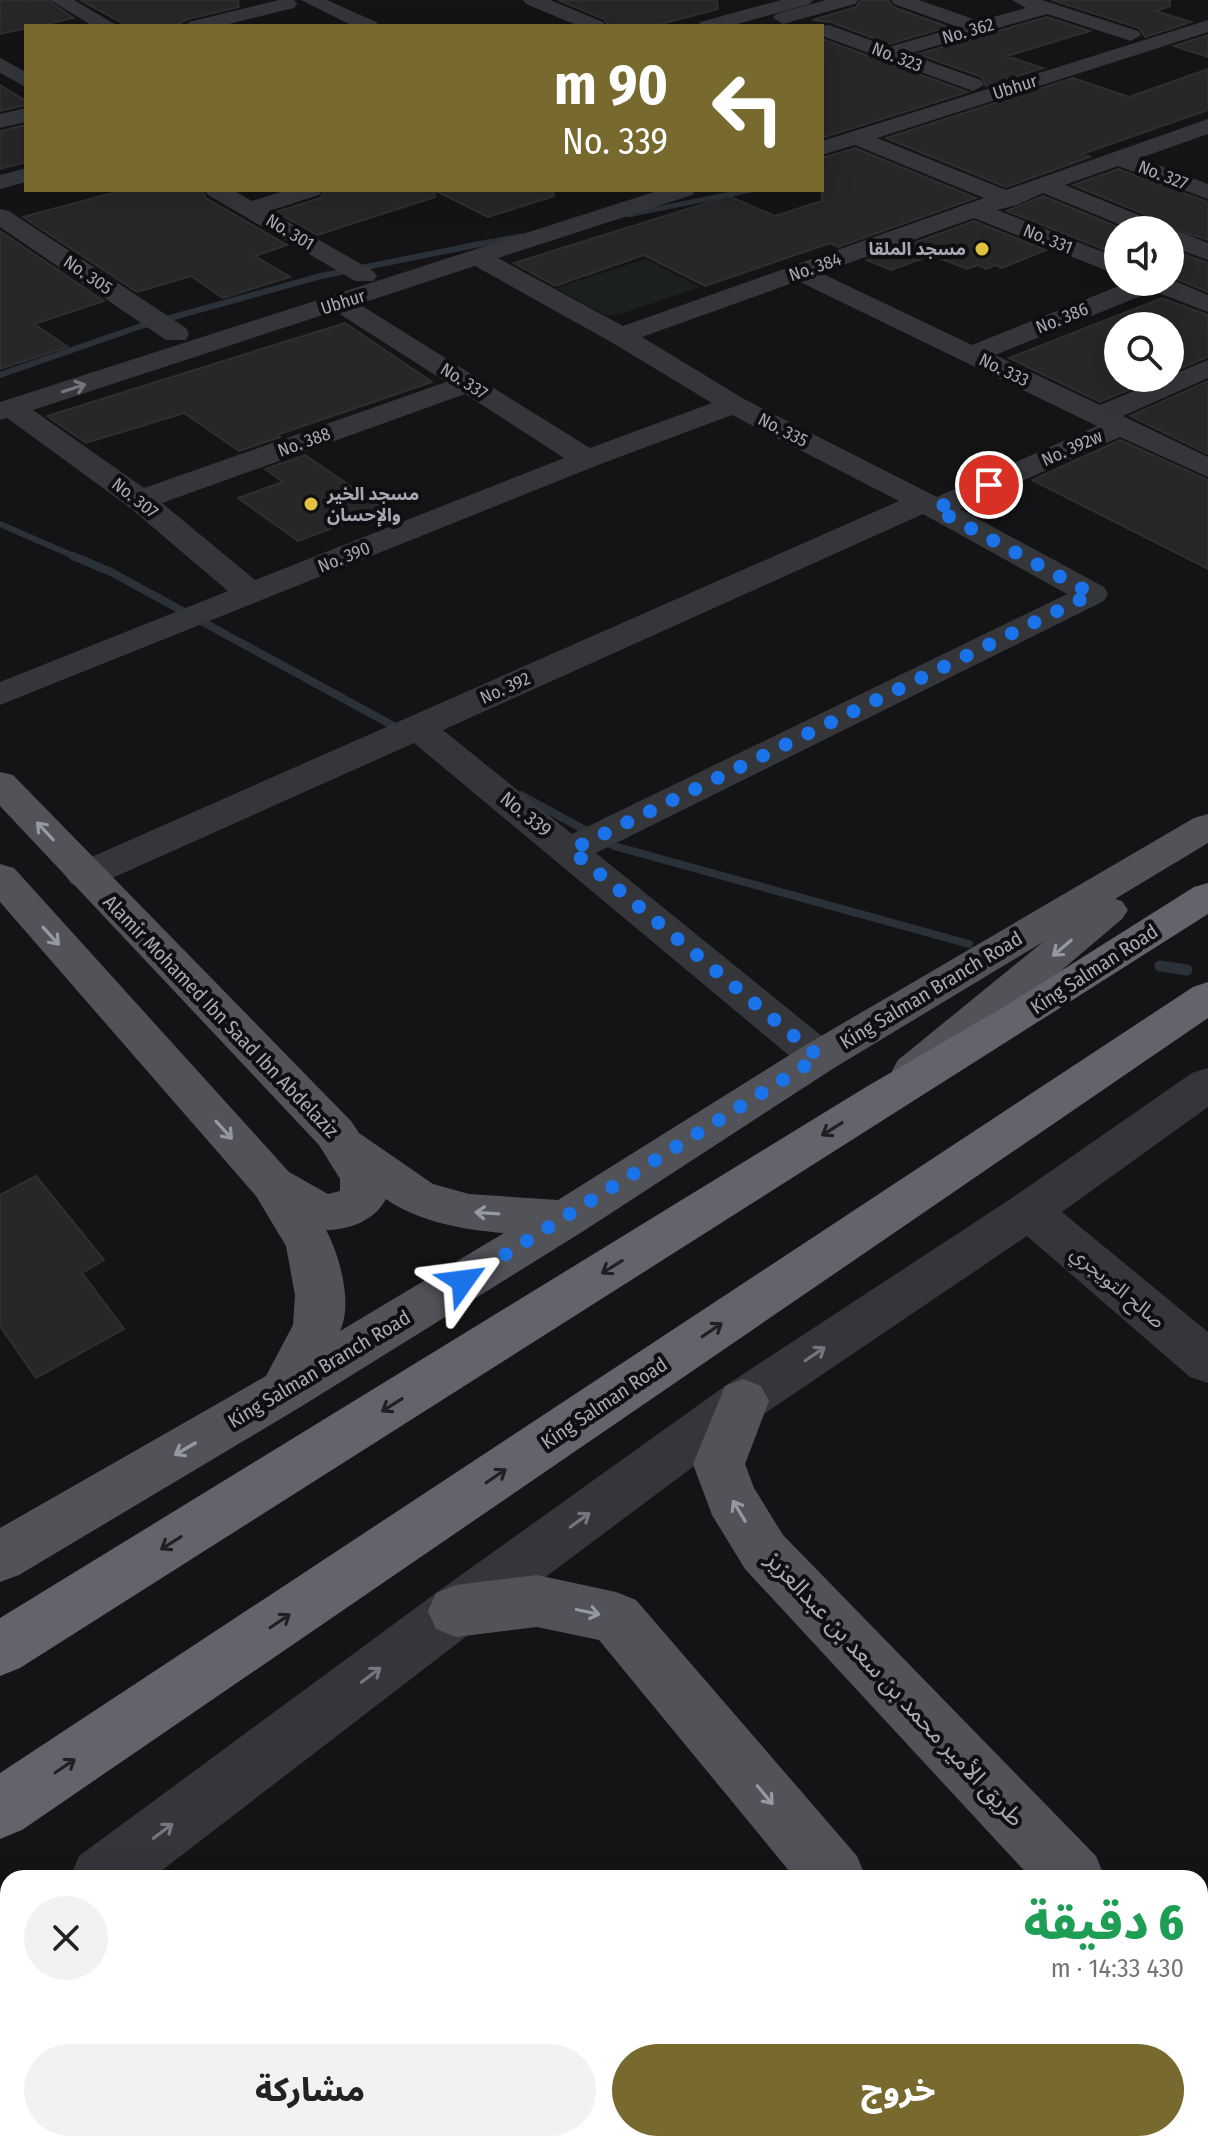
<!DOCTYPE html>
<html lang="ar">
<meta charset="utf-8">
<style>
body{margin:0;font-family:"Fira Sans Condensed","Noto Sans Arabic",sans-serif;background:#f2f2f2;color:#222;direction:rtl;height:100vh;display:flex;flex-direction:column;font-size:30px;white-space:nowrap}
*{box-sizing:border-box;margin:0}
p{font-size:26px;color:#767676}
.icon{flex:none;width:44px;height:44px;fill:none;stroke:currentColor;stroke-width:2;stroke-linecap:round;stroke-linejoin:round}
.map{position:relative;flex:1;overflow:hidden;direction:ltr}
.side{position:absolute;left:0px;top:1870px;width:1208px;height:282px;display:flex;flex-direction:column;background:#fff;border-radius:24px 24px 0 0;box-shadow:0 8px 32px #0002;direction:rtl}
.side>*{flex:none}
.top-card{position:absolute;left:24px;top:24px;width:800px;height:168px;border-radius:0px;box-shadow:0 8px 32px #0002;direction:rtl;background:#786a2f;color:#fff;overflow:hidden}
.controls{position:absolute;left:1104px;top:216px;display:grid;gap:16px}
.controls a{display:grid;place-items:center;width:80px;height:80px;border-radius:50%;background:#fff;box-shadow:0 8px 32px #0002;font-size:40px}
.pin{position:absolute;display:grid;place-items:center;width:68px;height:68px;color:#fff;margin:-34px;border:4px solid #fff;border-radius:50%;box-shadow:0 2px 8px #0007}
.me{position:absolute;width:88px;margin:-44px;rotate:59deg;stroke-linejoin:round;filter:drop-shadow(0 0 6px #0008)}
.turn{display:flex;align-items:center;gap:28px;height:168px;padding:0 24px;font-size:36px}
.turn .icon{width:104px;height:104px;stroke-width:2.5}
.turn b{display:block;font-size:56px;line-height:68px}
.round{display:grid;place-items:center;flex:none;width:84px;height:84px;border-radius:42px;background:#f2f2f2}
.head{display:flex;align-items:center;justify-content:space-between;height:136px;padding:0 24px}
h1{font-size:48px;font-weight:800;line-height:60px;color:#1e9e55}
.primary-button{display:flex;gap:16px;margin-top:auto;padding:16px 24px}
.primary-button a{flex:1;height:92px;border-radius:48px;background:#786a2f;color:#fff;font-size:32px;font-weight:800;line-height:92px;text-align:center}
.primary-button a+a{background:#f2f2f2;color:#222}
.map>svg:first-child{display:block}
.green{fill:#1b201c}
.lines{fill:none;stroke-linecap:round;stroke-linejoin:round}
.stream-far3{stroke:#2b3138;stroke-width:5}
.stream-far2{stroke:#2b3138;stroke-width:6}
.stream-far1{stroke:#2b3138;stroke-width:8}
.stream{stroke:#2b3138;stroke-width:11}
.building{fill:#272729;stroke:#2f2e31;stroke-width:2}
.minor{fill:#35363a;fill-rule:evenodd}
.major{fill:#525259;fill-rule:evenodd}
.highway{fill:#62636b;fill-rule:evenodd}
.oneway{stroke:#74757e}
.oneway2{stroke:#9698a3}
.oneway3{stroke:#202023}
.route{stroke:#1a73e8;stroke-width:14;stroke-dasharray:0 25.2}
.poi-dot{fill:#e2c13f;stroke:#0f0f11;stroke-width:3}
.labels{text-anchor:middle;stroke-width:8;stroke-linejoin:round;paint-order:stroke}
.far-street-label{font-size:18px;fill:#a7a9b5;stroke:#0f0f11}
.far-poi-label{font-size:18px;font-weight:bold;fill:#a7a9b5;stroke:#0f0f11;text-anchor:end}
.street-label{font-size:20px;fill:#a7a9b5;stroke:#0f0f11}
.near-street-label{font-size:24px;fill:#a7a9b5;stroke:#0f0f11}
</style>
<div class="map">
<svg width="1208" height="2151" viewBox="0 0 1208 2151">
<rect width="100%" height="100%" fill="#141416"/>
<path class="green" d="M645,259L700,287L618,315H605L556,288Z"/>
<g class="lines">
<path class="stream-far3" d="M627,215L751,190
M480,244L521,236"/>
<path class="stream-far2" d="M0,375L141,326L321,276L490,242
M0,524L78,558"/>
<path class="stream-far1" d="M73,556L111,572L401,730
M521,795L614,846L969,944"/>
<path class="stream" d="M1160,966L1187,970"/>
</g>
<path class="building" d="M0,0H47L74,18L0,34Z
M80,0H238L239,7L188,19L174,26H128Z
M558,0H717L718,9L653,26H609L604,19Z
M861,0H888L893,7L948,27L889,44L830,22L812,20L856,7Z
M1052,0H1170V6L1156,11L1191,22L1145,37L1139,28Z
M1047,17L1090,31L1007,56L1043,68L986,86L982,77L918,54Z
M1208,35V57L1174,46Z
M822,39L968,92L822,138Z
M1208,69V110L1082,154L1090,157L1006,187L886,138L1073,78L1129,97Z
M0,85L26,101V105L0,111Z
M26,125V162L0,169V131Z
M855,148L976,198L838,247L830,243L705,286L644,255L555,286L514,263L729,196L775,216L822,201V158Z
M1118,169L1208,202V240L1168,227L1164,222L1073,185Z
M124,190H201L206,198L287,245L255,256L290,277L223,298L191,276L137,292L23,217Z
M326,190H434L435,197L317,235L276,212L320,198Z
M434,190H553L554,196L488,217Z
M1043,196L1125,230H1118V255L1007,211Z
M974,221L1046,250L1002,268L995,265L986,269L978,265L967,269L932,255L891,270L867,260Z
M0,231L104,301L34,324L68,347L0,369Z
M1170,249L1208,263V292L1170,276Z
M1162,298L1208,315V357L1170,373V326H1118V378H1157L1100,402L1009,358Z
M345,323L432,382L277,435L280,437L239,451L184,413L86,443L47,416Z
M1208,381V454L1130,416Z
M1120,440L1208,480V569L1032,480Z
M305,455L384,509L298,541L238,498L283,482L265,469Z
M36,1176L104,1260L82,1273L124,1329L36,1378L0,1326V1195Z"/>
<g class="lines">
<path class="minor" d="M50,0H74L118,26H93Z
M279,0H294L297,4L294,8L221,26H186L189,22Z
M301,0H327L376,22L379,26H353Z
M523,0H550L603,22L606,26H579L526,4Z
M781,0H813L810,4L730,26H697L700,22Z
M826,0H858L855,4L783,24L773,18L776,14Z
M891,0H919L979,21L1026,8L1012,0H1042L1138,31L1141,35L1131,41L1047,14L908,54L981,80L984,85L973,91L822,36V26H814L829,25L889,47L958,27L894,4Z
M1208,20V32L877,138L1006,190L1208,119V134L1140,158L1208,184V199L1118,166L1065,185L1163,225L1166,230H1133L1043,193L1017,205L997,210L1118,258V275L974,218L821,273L972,345L1129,282H1170V279L1208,295V312L1153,291L995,355L1100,405L1208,360V378L1123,416L1208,457V477L1120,437L960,509L1104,587L1108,594L1104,601L596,853L834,1046L841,1057L834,1068L819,1073L804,1068L414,743L99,884L85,888L71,884L65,875L71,866L899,501L732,415L598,465L0,705V682L228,591L129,507L7,418L0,420V402L660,190H696L692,195L498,258L623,326L984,198L855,145L822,155V141ZM475,266L611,342L712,403L590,448L359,304ZM798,281L1097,426L937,497L744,399L642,337ZM335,311L446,382L144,488L33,410ZM465,394L564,458L255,580L162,503ZM923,514L1067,594L572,834L443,730Z
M0,58L26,72V87L0,73Z
M26,108V122L0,128V114Z
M26,168V182L0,189V175Z
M204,190H233L252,201L287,190H323L319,195L269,211L373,271L377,276L373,281H355L208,195Z
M0,209L9,211L186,328L189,334L186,340H166L0,227Z
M1168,230C1182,231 1195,238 1208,243V260L1170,246Z
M1208,1068V1107L1062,1212L1208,1332V1383L1190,1377L1027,1236L761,1416L476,1629L152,1878H70L79,1856L436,1593L725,1386L1012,1198L1192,1073Z
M8,1912V1978L0,1981V1915Z
M207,2144H276L279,2151H210Z"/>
<path class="major" d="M0,772L13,775L351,1121L359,1133L433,1184L469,1194L558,1200L804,1046L1194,818L1208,814V843L1115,899L1122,901L1128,910L1122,919L930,1082L914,1087L898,1082L892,1071L898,1060L1043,942L834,1068L582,1232L302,1406L19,1575L0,1582V1528L266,1376L293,1325L295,1295L286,1246L256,1196L0,902V864L14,868L289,1172L328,1194L340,1191V1179L319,1145L0,806ZM386,1199C419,1222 464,1230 504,1233L340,1331C353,1304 340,1256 326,1230C350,1230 375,1220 386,1199Z
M743,1379L761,1386L769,1401L745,1464L754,1488L783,1535L1096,1856L1105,1878H1031L745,1569L712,1515L693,1464L725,1386Z
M537,1575L616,1592L636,1600L857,1856L866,1878H795L599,1640L537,1627L456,1637L436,1629L428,1611L436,1593L456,1585Z
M1200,1977L1208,1981V2051L1200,2047Z
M1026,2144H1096L1099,2151H1029Z"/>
<path class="highway" d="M1208,883V914L20,1668L0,1676V1618L866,1087L1007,1005L1194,887Z
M1208,982V1018L22,1830L0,1839V1773L1193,987Z"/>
</g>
<defs><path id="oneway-shaft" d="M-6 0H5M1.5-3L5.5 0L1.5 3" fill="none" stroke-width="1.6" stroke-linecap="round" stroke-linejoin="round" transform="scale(2)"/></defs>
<g class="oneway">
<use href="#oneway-shaft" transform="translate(74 388) rotate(-18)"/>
<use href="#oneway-shaft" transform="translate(815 1354) rotate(-34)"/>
<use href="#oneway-shaft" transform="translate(580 1520) rotate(-36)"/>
<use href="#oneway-shaft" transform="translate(371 1675) rotate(-37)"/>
<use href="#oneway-shaft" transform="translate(163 1831) rotate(-37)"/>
</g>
<g class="oneway2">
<use href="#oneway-shaft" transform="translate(45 831) rotate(-133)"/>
<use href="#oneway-shaft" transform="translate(51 936) rotate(48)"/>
<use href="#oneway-shaft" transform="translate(1062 948) rotate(140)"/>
<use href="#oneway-shaft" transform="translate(224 1130) rotate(48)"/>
<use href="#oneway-shaft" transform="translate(487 1213) rotate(-176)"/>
<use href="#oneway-shaft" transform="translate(185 1449) rotate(150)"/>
<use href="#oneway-shaft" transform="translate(739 1511) rotate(-121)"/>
<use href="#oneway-shaft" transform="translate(588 1612) rotate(12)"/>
<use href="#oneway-shaft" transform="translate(765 1795) rotate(50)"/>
</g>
<g class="oneway3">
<use href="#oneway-shaft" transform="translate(832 1129) rotate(148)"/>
<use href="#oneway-shaft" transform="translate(612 1267) rotate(148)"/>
<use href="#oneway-shaft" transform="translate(712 1330) rotate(-34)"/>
<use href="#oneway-shaft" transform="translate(392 1405) rotate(148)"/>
<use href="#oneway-shaft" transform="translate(496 1476) rotate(-34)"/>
<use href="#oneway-shaft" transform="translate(171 1543) rotate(148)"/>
<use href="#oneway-shaft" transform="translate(280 1621) rotate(-34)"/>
<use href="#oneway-shaft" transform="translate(65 1766) rotate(-34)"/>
</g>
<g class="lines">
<path class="route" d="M463,1281L819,1057L571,850L1092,594L935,509L989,485"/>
</g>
<g class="poi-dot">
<circle cx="982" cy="249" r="8"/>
<circle cx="311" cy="504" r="8"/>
</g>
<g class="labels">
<g class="far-street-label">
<text transform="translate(968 31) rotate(-16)" y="6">No. 362</text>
<text transform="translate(897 57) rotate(21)" y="6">No. 323</text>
<text transform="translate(1015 87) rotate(-18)" y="6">Ubhur</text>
<text transform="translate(1163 175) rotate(21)" y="6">No. 327</text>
<text transform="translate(290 232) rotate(31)" y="6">No. 301</text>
<text transform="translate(1048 239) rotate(22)" y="6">No. 331</text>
<text transform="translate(815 267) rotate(-19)" y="6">No. 384</text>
<text transform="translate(88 275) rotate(34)" y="6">No. 305</text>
<text transform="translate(343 302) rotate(-18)" y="6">Ubhur</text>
<text transform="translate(1062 318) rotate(-22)" y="6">No. 386</text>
<text transform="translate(1004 370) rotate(26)" y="6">No. 333</text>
<text transform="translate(464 381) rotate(32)" y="6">No. 337</text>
<text transform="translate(783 430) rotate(27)" y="6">No. 335</text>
<text transform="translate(304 442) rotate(-20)" y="6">No. 388</text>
<text transform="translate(1072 448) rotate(-24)" y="6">No. 392w</text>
<text transform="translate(135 498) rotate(38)" y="6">No. 307</text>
<text transform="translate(344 557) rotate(-22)" y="6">No. 390</text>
<text transform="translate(505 688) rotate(-24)" y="6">No. 392</text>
</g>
<g class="far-poi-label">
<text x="966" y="255">مسجد الملقا</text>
<text x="327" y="500" text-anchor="start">مسجد الخير<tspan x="327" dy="21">والإحسان</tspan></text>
</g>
<g class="street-label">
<text transform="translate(526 814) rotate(39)" y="7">No. 339</text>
<text transform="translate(1094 969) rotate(-33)" y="7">King Salman Road</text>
<text transform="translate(931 990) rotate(-31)" y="7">King Salman Branch Road</text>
<text transform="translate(221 1016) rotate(46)" y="7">Alamir Mohamed Ibn Saad Ibn Abdelaziz</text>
<text transform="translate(1118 1287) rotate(40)" y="7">صالح التويجري</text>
<text transform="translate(319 1369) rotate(-31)" y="7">King Salman Branch Road</text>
<text transform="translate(604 1403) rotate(-34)" y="7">King Salman Road</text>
</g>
<g class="near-street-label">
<text transform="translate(895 1689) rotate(47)" y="8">طريق الأمير محمد بن سعد بن عبدالعزيز</text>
</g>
</g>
</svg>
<div class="controls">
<a><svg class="icon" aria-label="sound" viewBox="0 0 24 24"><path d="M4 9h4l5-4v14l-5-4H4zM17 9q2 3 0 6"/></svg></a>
<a><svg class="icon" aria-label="search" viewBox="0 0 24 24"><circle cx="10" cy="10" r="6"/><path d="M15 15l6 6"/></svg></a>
</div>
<div class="pin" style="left:989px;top:485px;background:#d93025"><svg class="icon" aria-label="arrive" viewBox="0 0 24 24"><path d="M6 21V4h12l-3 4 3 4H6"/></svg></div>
<svg class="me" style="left:463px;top:1281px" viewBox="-20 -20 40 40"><path d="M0-17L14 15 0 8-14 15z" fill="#1a73e8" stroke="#fff" stroke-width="4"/></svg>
<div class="top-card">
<div class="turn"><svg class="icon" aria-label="left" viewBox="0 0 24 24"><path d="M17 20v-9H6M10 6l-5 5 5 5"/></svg><div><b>90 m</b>No. 339</div></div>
</div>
<section class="side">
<div class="head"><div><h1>6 دقيقة</h1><p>430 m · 14:33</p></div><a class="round"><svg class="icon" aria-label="close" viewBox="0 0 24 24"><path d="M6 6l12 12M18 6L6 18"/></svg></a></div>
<div class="primary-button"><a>خروج</a><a>مشاركة</a></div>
</section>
</div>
